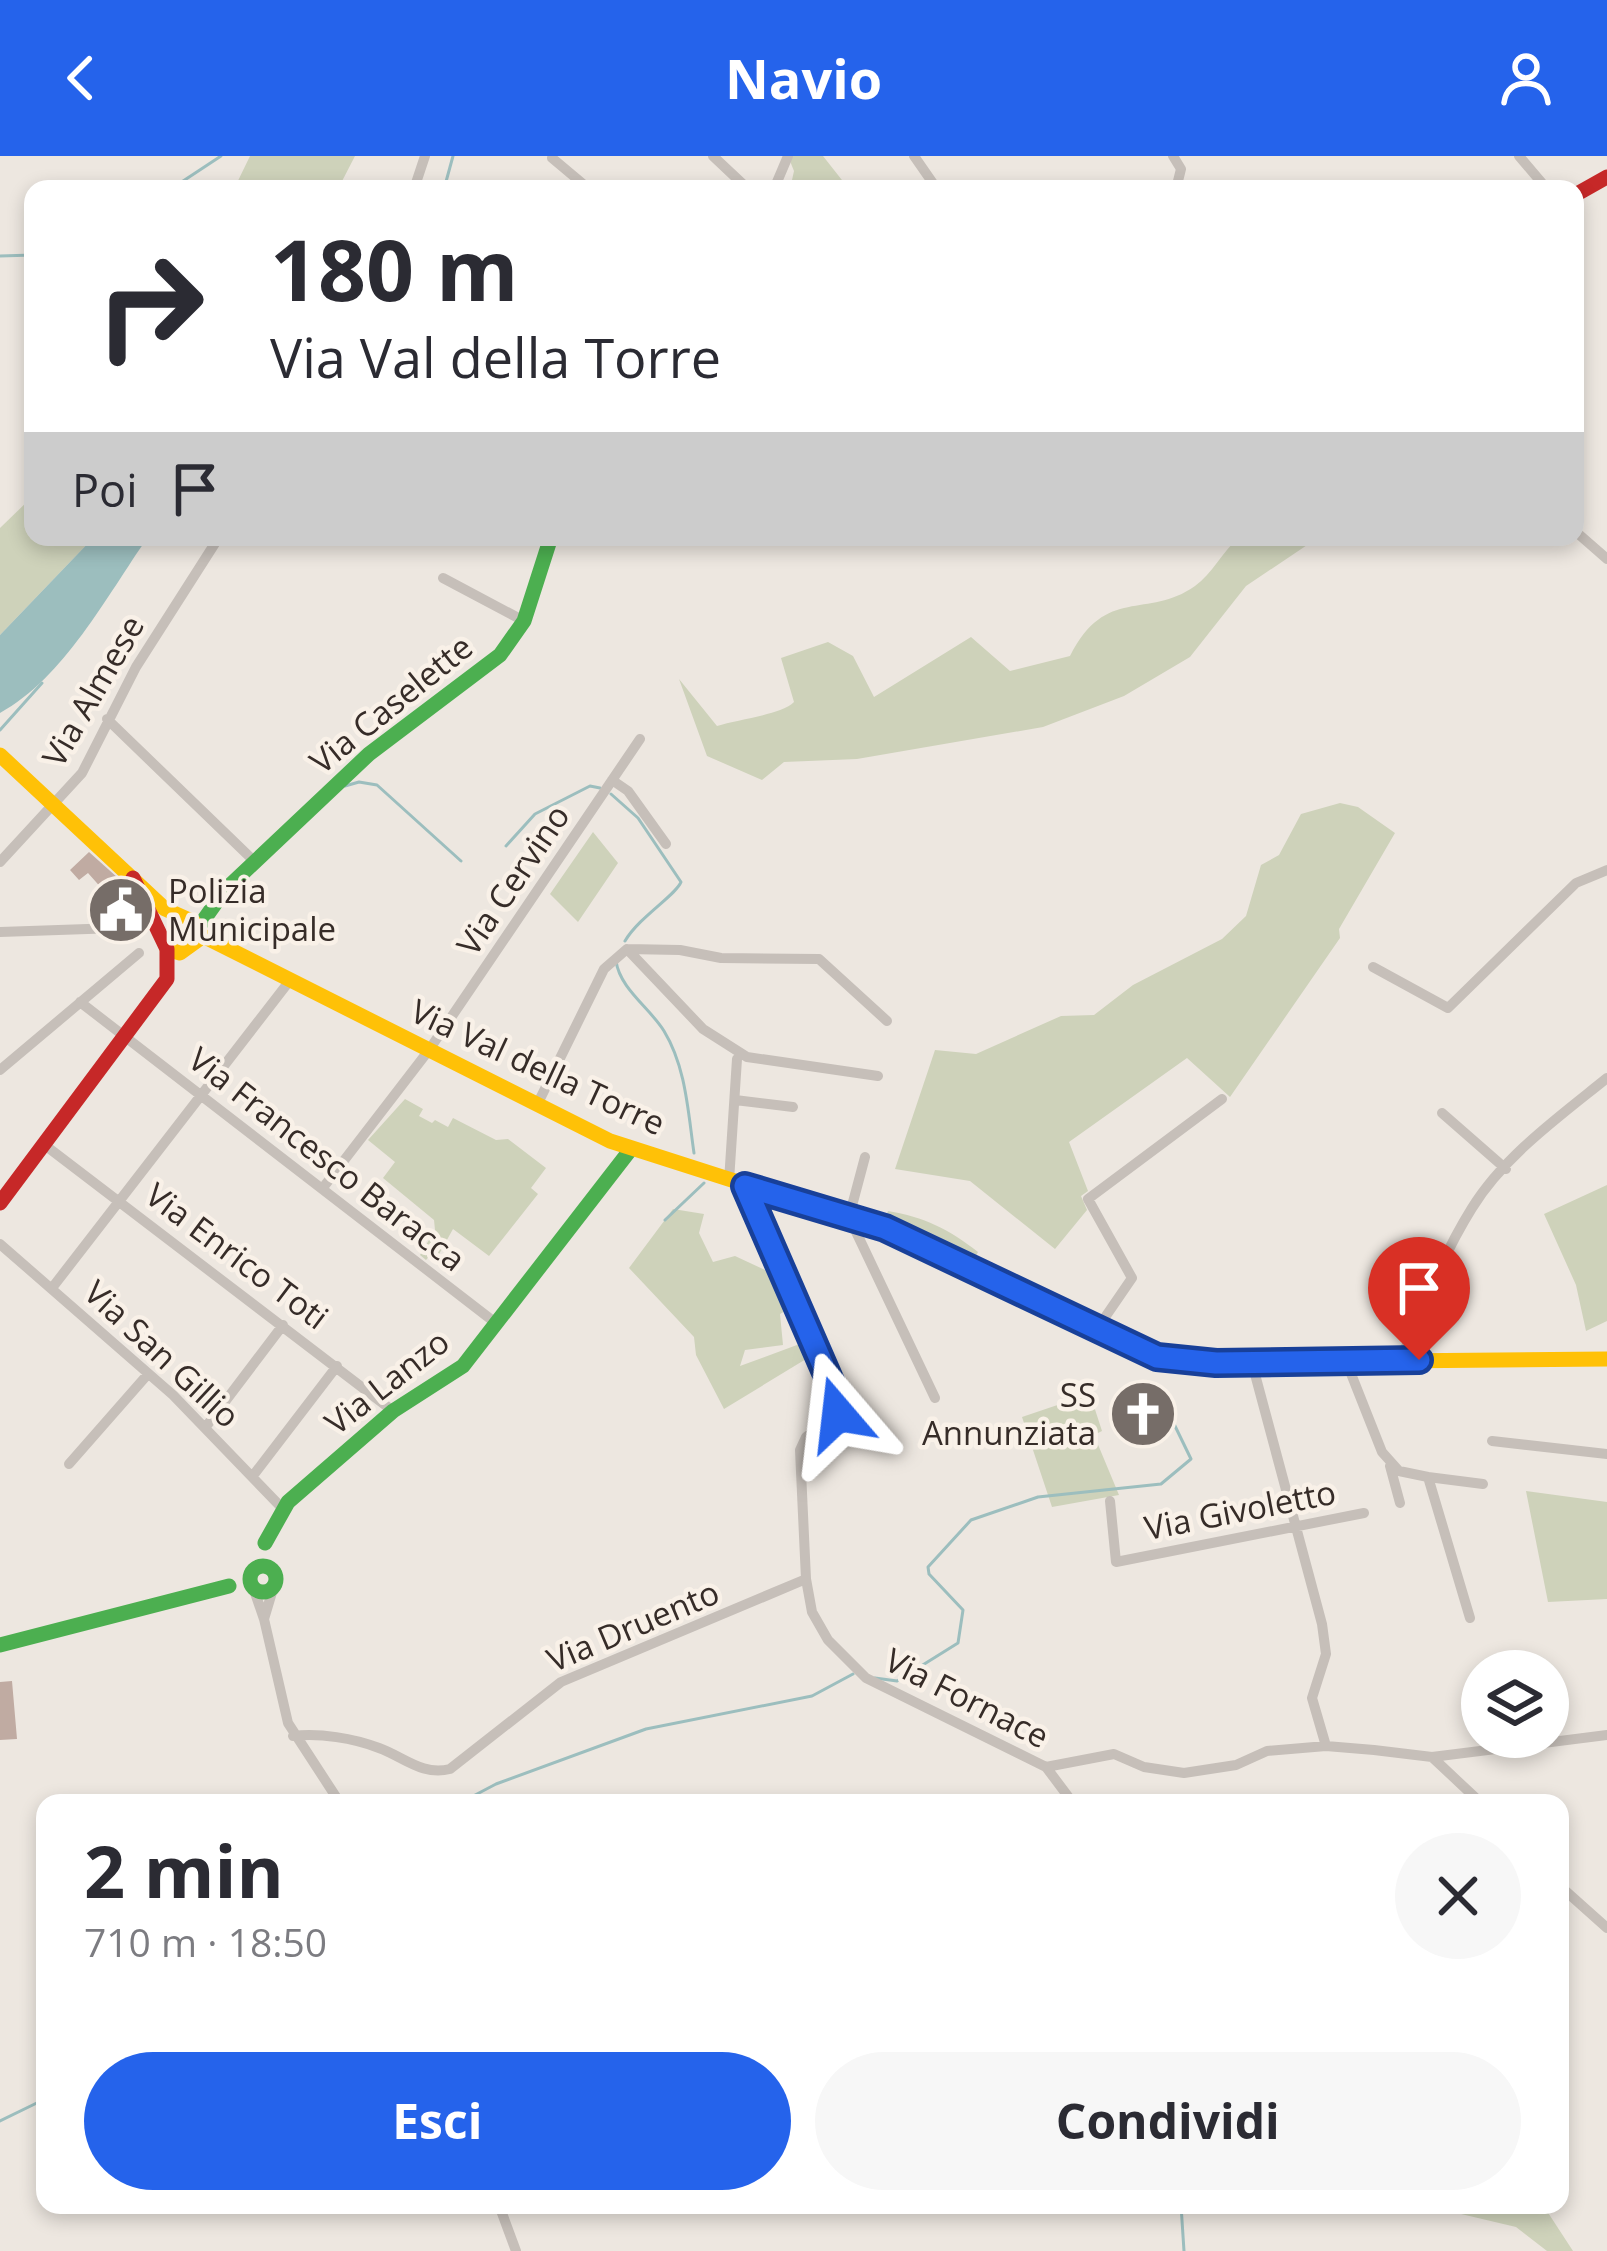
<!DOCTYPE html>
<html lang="it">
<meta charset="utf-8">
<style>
body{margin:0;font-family:"Open Sans",sans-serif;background:#f7f7f7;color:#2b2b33;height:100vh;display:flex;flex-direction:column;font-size:45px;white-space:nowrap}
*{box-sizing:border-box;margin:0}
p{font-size:39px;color:#7c7c81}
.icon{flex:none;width:66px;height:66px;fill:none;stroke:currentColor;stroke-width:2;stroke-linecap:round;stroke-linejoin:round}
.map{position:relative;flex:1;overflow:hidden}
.side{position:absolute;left:36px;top:1638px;width:1533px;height:420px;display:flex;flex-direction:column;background:#fff;border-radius:24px;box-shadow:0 6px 18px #0003}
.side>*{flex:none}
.hud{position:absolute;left:24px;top:24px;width:1560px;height:366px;border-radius:24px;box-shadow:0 6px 18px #0003;background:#fff;color:#2b2b33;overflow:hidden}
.controls{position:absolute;left:1461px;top:1494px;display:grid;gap:24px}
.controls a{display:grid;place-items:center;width:108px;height:108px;border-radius:50%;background:#fff;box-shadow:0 6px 18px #0003;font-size:60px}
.pin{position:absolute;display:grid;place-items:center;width:102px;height:102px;color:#fff;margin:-123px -51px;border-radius:50% 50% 50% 0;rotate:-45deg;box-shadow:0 0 12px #0007}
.pin .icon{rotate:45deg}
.me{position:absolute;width:132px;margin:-66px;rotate:343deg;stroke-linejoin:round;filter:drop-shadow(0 0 9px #0008)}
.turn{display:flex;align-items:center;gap:42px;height:252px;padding:0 48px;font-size:54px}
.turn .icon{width:156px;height:156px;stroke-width:2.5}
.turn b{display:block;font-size:84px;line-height:102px}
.then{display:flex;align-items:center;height:114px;padding:0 48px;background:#0003;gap:24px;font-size:45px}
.round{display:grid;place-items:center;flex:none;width:126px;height:126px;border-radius:63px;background:#f7f7f7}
.overview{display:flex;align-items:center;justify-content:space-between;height:204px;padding:0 48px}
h1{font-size:72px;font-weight:700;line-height:90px}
.button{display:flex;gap:24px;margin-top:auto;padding:24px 48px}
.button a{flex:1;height:138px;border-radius:72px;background:#2563eb;color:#fff;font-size:48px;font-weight:700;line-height:138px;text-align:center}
.button a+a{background:#f7f7f7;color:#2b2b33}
header{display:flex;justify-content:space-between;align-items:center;height:156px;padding:0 48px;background:#2563eb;color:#fff;font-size:54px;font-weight:700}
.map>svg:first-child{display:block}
.green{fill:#ced2ba}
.water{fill:#9cbebe}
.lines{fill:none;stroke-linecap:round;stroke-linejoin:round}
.stream{stroke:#9cbebe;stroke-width:3}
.building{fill:#c0aba2}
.street{stroke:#c6bfb9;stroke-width:10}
.fast{stroke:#4caf50;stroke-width:15}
.slow{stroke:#ffc107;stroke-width:15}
.jam{stroke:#c62828;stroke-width:15}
.route-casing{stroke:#184099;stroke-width:30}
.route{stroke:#2563eb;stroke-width:21}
.labels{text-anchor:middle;stroke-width:9;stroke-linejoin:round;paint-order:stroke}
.street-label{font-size:33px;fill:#362c28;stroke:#f9f1e8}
.poi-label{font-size:33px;fill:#362c28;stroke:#f9f1e8;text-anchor:start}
</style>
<header><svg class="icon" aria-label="back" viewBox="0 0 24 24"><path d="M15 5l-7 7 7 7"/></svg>Navio<svg class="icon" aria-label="person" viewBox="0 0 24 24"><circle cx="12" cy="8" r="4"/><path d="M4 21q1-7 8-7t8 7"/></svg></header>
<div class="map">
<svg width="1607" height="2095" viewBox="0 0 1607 2095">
<rect width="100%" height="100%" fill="#ede7e0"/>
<path class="green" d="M250,0H355L338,33H234Z
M788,0H823L849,33H790L794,15Z
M33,340V381H94L0,479V372Z
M1239,381H1319L1246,430L1190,501L1124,540L1043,571L857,603L784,606L762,624L707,600L679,523L717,570C738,563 781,559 794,546L781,502L828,486L853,500L874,541L971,481L1010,515L1070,500C1106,429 1147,464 1195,430C1212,418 1223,395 1239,381Z
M1340,647L1358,651L1395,677L1339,773L1340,782L1230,941L1187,902L1069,986L1088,1035L1081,1040L1087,1054L1055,1093L970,1025L895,1013L935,894L976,898L1061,860L1094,859L1133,829L1222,783L1246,760L1261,709L1279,699L1301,658Z
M593,676L618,707L578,766L550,738Z
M405,943L423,953L419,960L432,967L435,964L448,971L453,962L496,984L508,983L546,1012L531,1032L538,1038L489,1100L453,1073L438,1100L432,1097L426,1104L420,1099L435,1074L434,1064L383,1022L395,1006L368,984Z
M1607,1029V1165L1586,1175L1576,1129L1544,1058Z
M673,1053L704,1058L699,1077L713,1106L735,1100L776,1119L790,1152L780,1158L783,1189L745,1194L740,1210L805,1186L811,1200L724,1253L696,1199L694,1181L629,1112Z
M888,1055C924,1061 949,1073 978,1096L974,1104L885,1062Z
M1090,1238L1102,1275L1094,1279L1119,1339L1052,1351L1022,1261Z
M1526,1335L1607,1346V1443L1548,1446Z
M1423,2049H1543L1573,2095H1547L1516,2071Z"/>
<path class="water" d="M94,381H148C106,441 64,522 0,557V479Z"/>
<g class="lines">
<path class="stream" d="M171,33L221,0
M444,33L453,0
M0,100L33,99
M0,574L42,527
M345,630L359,626L377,629L461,705
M611,638L638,662L681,726C676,739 639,761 625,785
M506,690L535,658L590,630L600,632
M616,805C620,833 650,852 664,875C686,911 688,956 694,997
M665,1064L704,1027
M875,1522L897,1525L958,1487L963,1454L929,1418L928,1411L971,1364L1038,1341L1161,1328L1191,1303L1159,1237
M460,1647L496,1628L646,1573L812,1540L853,1518
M0,1965L45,1943
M1181,2049L1184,2095"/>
</g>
<path class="building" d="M89,696L118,722L104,735L88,717L79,724L70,714Z
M1149,1242L1157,1272L1142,1285L1128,1251Z
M12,1525L17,1583L0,1584V1526Z"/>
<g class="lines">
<path class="street" d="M713,0L748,33
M914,0L937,33
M1173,0L1181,13L1176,33
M1519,0L1547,33
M552,2L589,33
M414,33L425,0
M774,33L788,0
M1575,375L1607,403
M443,422L524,465
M107,563L255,706
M612,624L628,635L666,688
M0,706L82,617L136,511L219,381
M0,776L117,772
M627,793L703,873L747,901L878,920
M1373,811L1448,852L1576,727L1607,714
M80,846L497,1168
M0,914L139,797
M735,944L793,951
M537,949L604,813L627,793L680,794L721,802L819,803L887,865
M1442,957L1506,1013
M46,990L393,1255
M865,1001L849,1061L935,1242
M729,1025L737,903
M745,1030L839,1246L838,1258L806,1281L800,1294L806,1423L812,1456L828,1484L866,1522L1046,1611L1073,1647
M322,1033L429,894L640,583
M0,1088L173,1239L282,1352
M52,1132L291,823
M1097,1173L1132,1122L1088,1043L1222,943
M1346,1205L1382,1296L1399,1315L1428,1321L1470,1462
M1400,1205C1422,1153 1442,1100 1472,1052C1504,1000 1560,960 1607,922
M1252,1207L1322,1468L1326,1498L1312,1542L1326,1590
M205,1272L283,1169
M1492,1285L1607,1298
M69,1308L148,1218
M1390,1310L1400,1347
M252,1321L337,1210
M1428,1321L1483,1328
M1110,1345L1116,1406L1364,1357
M254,1434L264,1463L273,1433
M264,1463L288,1567L340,1647
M293,1580C320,1577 353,1582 379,1592C404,1601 422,1620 450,1613L561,1526L806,1423
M1432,1601L1607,1579
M1046,1611L1114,1598L1144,1611L1184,1617L1236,1609L1267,1595L1326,1590L1374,1594L1432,1601L1481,1647
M1560,1730L1607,1772
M499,2049L516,2095"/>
<path class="fast" d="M198,772L225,734L369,598L500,499L524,465L551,381
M928,1094L1138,1194L1180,1205H1392
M265,1387L288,1346L393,1255L463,1210L631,993
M250 1423a13 13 0 1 1 26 0a13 13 0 1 1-26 0Z
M0,1489L229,1430"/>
<path class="slow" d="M0,599L165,753L194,766L198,784L180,797L167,793
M199,778L610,985L885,1073L928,1094
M1392,1205L1607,1203"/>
<path class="jam" d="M1575,39L1607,21
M0,1047L167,823V793L133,722"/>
</g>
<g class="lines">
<g class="route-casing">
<path id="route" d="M838,1258L839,1246L745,1030L885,1072L1157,1201L1216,1207L1419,1204"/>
</g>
<use href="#route" class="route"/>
</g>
<defs>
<g id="civic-disc" transform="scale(3.45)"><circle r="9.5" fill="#766d68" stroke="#f9f1e8"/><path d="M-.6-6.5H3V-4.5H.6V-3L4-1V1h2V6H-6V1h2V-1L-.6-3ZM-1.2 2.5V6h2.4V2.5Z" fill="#fff"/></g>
<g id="church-disc" transform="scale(3.45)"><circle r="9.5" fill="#766d68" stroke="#f9f1e8"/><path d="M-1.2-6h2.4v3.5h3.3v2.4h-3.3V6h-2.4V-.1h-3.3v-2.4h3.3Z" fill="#fff"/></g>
</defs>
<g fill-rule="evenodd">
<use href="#civic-disc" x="121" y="754"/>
<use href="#church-disc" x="1143" y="1258"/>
</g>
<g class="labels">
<g class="street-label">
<text transform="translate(93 535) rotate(-60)" y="12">Via Almese</text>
<text transform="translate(391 548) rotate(-39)" y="12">Via Caselette</text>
<text transform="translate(513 724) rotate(-56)" y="12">Via Cervino</text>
<text transform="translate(538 911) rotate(25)" y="12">Via Val della Torre</text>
<text transform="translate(327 1003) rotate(38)" y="12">Via Francesco Baracca</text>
<text transform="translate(237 1100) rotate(37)" y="12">Via Enrico Toti</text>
<text transform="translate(162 1198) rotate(43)" y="12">Via San Gillio</text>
<text transform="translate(387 1226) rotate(-38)" y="12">Via Lanzo</text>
<text transform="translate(1240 1354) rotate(-11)" y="12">Via Givoletto</text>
<text transform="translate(633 1470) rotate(-23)" y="12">Via Druento</text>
<text transform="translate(967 1542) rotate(27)" y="12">Via Fornace</text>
</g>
<g class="poi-label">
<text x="168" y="747">Polizia<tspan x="168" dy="38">Municipale</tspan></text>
<text x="1096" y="1251" text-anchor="end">SS<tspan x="1096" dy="38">Annunziata</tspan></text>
</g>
</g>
</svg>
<div class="controls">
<a><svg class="icon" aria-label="layers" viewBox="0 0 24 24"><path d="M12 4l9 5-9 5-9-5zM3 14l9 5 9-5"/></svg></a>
</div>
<div class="pin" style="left:1419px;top:1204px;background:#d93025"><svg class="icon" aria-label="arrive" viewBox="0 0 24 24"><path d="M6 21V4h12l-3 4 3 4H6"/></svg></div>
<svg class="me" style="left:838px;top:1258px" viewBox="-20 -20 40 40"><path d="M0-17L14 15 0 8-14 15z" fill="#2563eb" stroke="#fff" stroke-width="4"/></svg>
<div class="hud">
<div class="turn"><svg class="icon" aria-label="right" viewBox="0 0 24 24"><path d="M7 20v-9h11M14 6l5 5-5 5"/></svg><div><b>180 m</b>Via Val della Torre</div></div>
<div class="then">Poi<svg class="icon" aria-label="arrive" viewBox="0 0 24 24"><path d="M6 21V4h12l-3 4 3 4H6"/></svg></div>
</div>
<section class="side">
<div class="overview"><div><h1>2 min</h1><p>710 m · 18:50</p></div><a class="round"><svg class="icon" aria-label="close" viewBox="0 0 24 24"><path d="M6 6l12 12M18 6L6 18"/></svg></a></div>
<div class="button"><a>Esci</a><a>Condividi</a></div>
</section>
</div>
